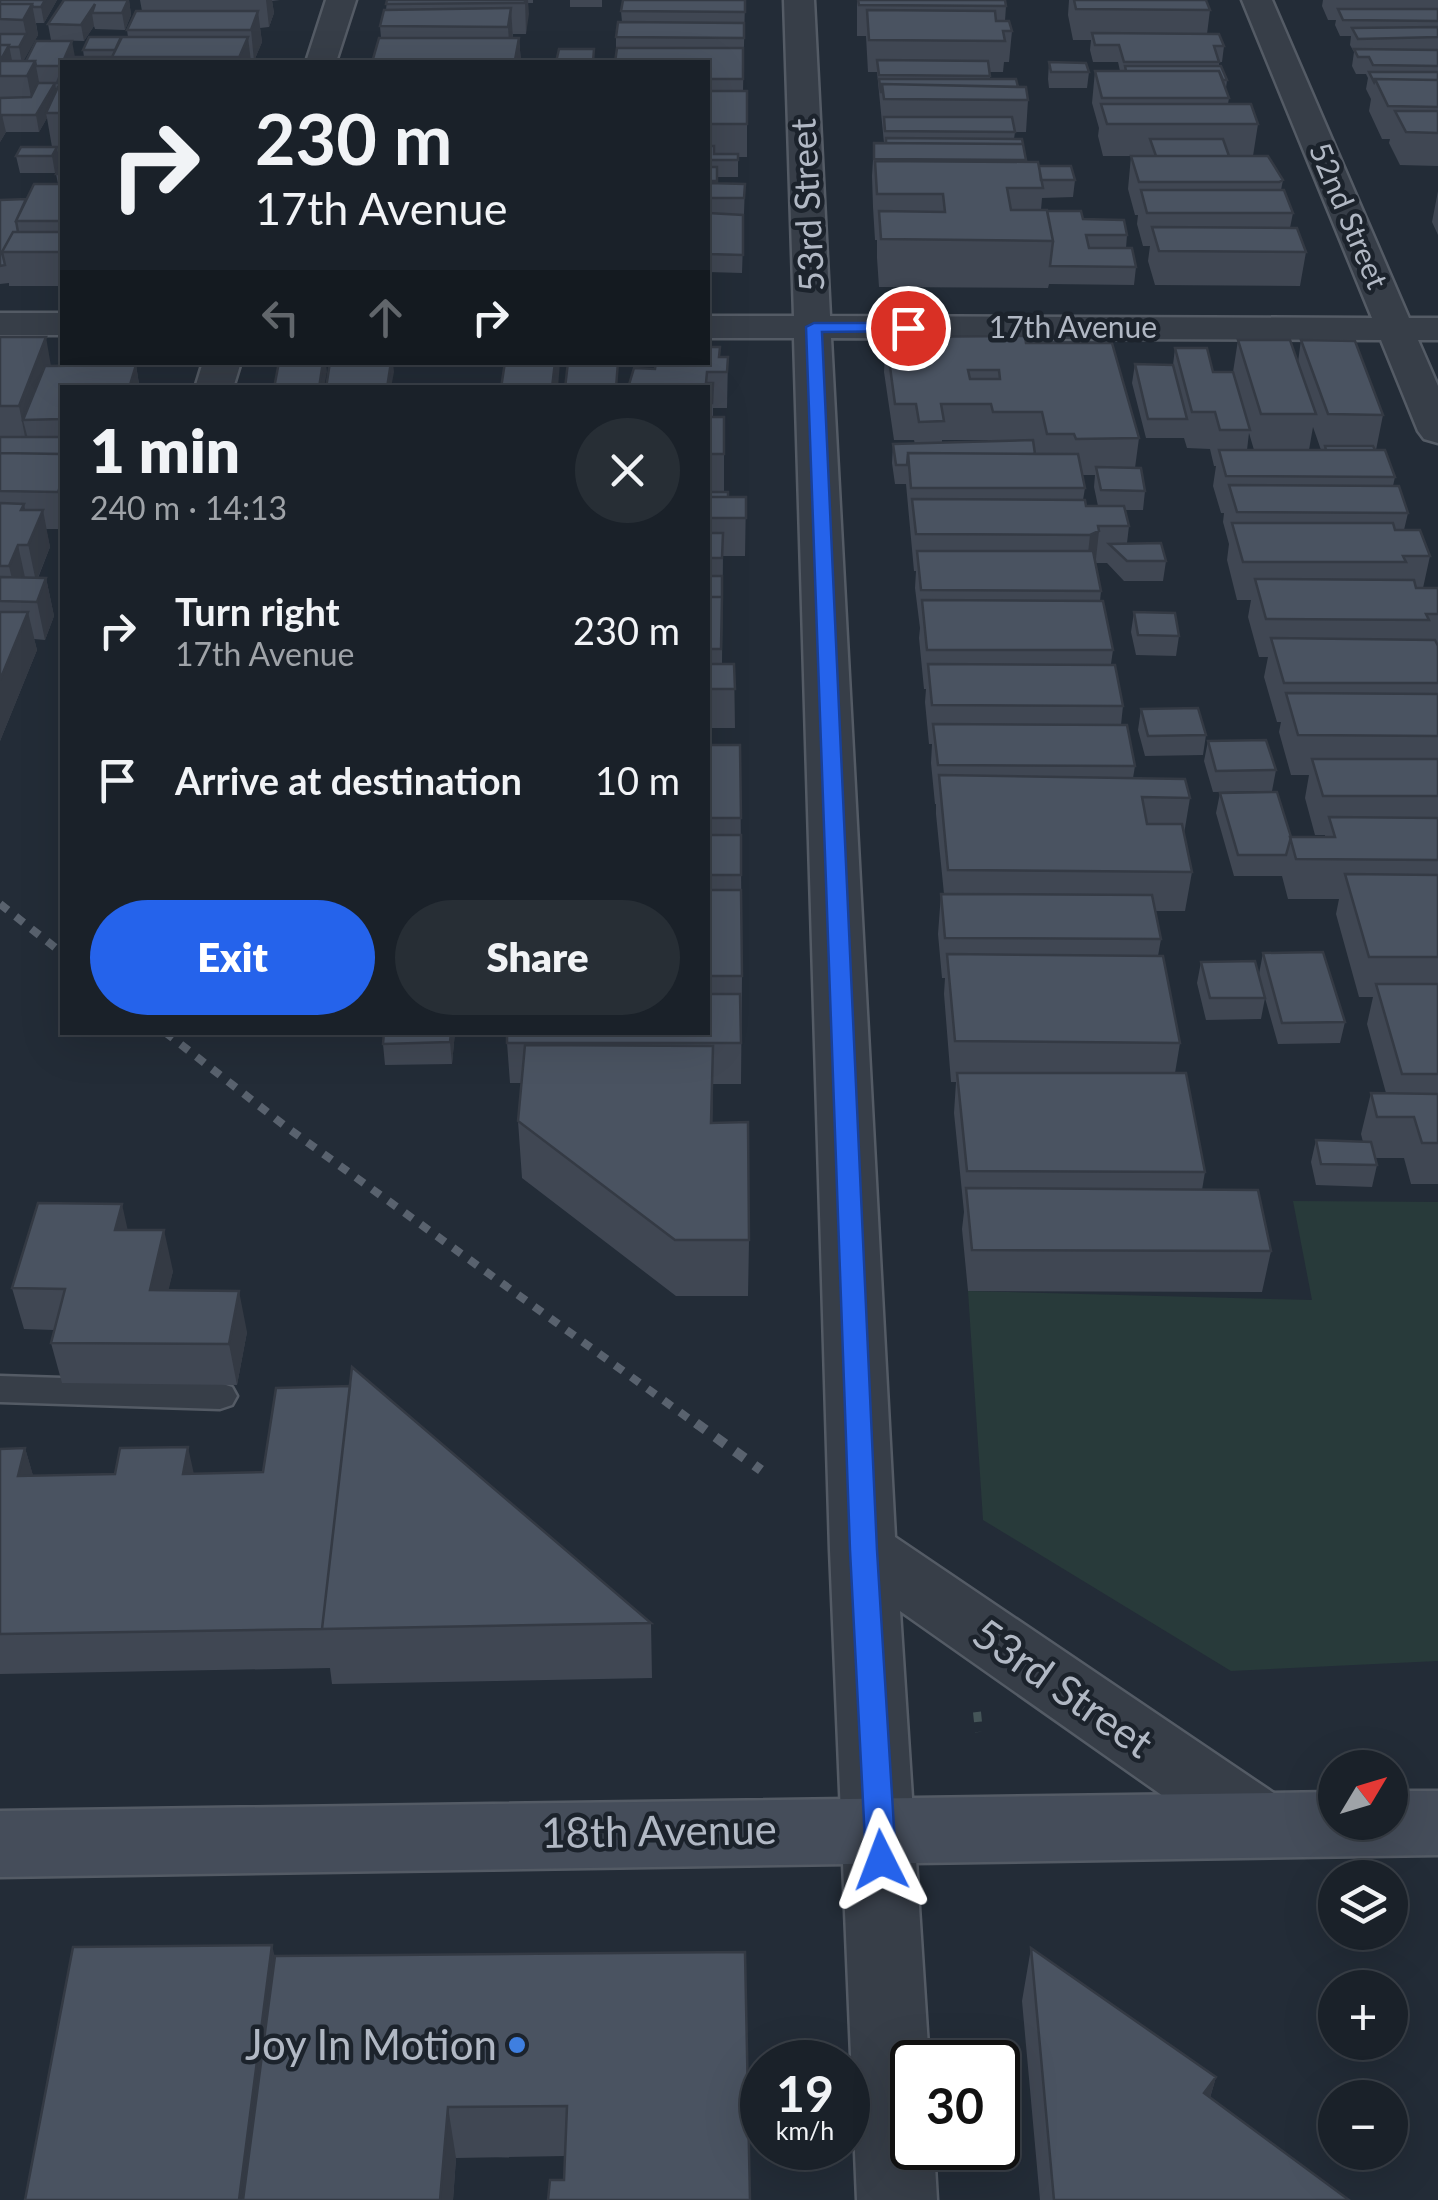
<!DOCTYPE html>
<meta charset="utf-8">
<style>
body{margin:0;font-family:Lato,sans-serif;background:#272e35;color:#f1f3f6;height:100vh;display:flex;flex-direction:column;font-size:38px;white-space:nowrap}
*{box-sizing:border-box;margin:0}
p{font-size:32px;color:#9fa3a8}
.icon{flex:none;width:55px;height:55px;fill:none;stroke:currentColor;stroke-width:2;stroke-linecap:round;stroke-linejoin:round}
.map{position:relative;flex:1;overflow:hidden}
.sheet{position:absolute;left:60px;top:385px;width:650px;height:650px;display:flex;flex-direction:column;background:#1a2129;border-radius:0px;box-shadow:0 10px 40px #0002,0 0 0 2px #383e46}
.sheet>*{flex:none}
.banner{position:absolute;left:60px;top:60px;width:650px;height:305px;border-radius:0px;box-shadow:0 10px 40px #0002,0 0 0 2px #383e46;background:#1a2129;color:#f1f3f6;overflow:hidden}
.needle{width:65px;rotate:52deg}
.fabs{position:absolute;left:1318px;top:1750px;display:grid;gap:20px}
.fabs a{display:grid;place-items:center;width:90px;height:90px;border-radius:50%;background:#1a2129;box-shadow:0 10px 40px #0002,0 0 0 2px #383e46;font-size:50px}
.speed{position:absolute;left:740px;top:2040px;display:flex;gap:20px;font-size:50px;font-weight:700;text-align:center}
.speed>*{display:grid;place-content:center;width:130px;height:130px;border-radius:50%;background:#1a2129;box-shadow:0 10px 40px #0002,0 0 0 2px #383e46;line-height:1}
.speed small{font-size:25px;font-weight:400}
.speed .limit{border:5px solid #111;border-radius:15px;background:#fff;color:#111}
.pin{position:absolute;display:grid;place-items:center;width:85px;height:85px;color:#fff;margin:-42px;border:5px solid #fff;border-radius:50%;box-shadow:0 2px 10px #0007}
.me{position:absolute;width:110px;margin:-55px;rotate:357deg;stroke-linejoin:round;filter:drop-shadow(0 0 8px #0008)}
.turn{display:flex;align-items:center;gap:35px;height:210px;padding:0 30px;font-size:45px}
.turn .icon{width:130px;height:130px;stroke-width:2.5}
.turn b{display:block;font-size:70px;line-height:85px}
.lanes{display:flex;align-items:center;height:95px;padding:0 30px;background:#0003;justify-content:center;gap:50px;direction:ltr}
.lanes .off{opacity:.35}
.round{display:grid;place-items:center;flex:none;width:105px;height:105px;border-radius:52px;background:#272e35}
.summary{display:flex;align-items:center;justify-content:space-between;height:170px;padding:0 30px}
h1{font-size:60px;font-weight:800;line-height:75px}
.cta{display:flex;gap:20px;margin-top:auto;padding:20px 30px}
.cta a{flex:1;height:115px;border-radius:60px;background:#2563eb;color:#fff;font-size:40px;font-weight:800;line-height:115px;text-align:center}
.cta a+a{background:#272e35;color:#f1f3f6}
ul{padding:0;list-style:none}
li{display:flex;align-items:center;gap:30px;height:150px;padding:0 30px}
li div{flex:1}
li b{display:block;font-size:38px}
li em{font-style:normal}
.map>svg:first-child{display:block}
.green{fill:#283a3a}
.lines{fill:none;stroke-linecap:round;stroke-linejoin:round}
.lane-casing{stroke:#545b65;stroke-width:5}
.street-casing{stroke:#545b65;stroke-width:5}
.secondary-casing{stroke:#545b65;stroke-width:5}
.path{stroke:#455558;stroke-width:8;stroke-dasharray:10 10;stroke-linecap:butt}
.lane{fill:#373e48;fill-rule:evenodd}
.street{fill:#373e48;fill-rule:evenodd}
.secondary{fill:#454d5a;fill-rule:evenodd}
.rail-far1{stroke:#59626e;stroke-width:8;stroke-dasharray:10 10;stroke-linecap:butt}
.rail{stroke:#59626e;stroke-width:10;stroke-dasharray:12 12;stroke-linecap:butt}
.wall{fill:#404753;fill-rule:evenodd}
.shaded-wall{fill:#343a44}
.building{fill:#4a5361;stroke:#343a44;stroke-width:2.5;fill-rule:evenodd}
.route{fill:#2563eb;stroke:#184099;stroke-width:2.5}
.shop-dot{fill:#3f7fe0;stroke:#1c232c;stroke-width:4}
.labels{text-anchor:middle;stroke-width:9;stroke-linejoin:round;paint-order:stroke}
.far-street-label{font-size:30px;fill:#b1b8c4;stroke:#1c232c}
.street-label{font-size:35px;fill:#b1b8c4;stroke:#1c232c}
.near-street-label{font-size:42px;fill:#b1b8c4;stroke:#1c232c}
.near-poi-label{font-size:42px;fill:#b1b8c4;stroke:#1c232c;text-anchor:end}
</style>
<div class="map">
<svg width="1438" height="2200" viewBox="0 0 1438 2200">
<rect width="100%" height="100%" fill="#232c37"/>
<path class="green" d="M1293,1201L1438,1202V1661L1231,1671L983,1520L968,1291L1312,1300Z"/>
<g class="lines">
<g class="lane-casing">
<path id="lane" d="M0,1376L220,1383L232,1387L237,1396L232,1405L220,1409L0,1402Z"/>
</g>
<g class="street-casing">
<path id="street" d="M326,0H356L336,62H306Z
M784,0H814L830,316L1372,318L1242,0H1272L1409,318H1438V340H1418L1438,386V443L1424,439L1418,431L1381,340L831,338L895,1537L1287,1802L1298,1825L1287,1848L1262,1857L1237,1848L900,1611L929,2062H912V2148H934L937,2200H857L830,1550L794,338H708V316H794Z
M0,313H62V335H0Z
M203,362H241L233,388H195Z"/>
</g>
<g class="secondary-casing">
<path id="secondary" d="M1390,1791H1438V1855L0,1877V1811L1335,1792V1822H1390Z"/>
</g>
<path class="path" d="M977,1712L979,1732"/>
<use href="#lane" class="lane"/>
<use href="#street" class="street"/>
<use href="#secondary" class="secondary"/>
<path class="rail-far1" d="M0,904L62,953
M165,1032L285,1126L699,1426"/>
<path class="rail" d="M696,1423L761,1470"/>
</g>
<path class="wall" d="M0,0H57L44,23H36L38,35L23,61L84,57L83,50L128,37L127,30L142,11L140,0H280L272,1L274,13L269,27L260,28L262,42L254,61L251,62H62V158H59L60,164L55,173H20L16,156L52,147L47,118L39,132H6L0,142Z
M129,0L131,15L125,30L95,29L94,26L84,41L51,40L48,24Z
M387,0H533V3H528L526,34H513V38H519L521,62H373L381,38L380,26L386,10Z
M570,0H602V7H570Z
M745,0L743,91H747V157H738V177H717V184H745L742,273L708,272V62L616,51V37L622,22L621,11Z
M857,0H1005L1006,6L1005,21L1012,31L1009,62H1004L1003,72H990V79L1018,87L1028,100L1026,132H1015L1014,139L1026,162L1075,180L1073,197L1042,198L1041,210L1083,219L1127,235L1126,248L1136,267L1134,285L1049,284L1048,288L879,287L877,258V240H875L873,207L872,176L874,143H884L877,72H868L866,36H857Z
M1069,0H1206L1210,10L1207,34L1224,46L1222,62H1219V66L1227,80L1226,88L1229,98L1228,104L1258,124L1253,156L1283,180L1281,190L1293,213L1290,228L1306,252L1300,286L1155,285L1148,261L1150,246H1143L1137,224L1138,215H1135L1128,189L1131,156H1103L1098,136L1099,128L1092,103L1095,71H1120L1118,62H1093L1090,50L1091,40H1073L1068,15Z
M1323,0H1438V166L1400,165L1389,143L1390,139H1382L1369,111L1371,99L1366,89L1368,78L1366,74H1356L1352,66L1354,52L1350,45L1351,36H1340L1335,25L1336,20H1328L1322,6Z
M1049,62L1089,72L1087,88H1049L1048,79Z
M62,161V286H9V283L0,284V200L26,199L58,184L56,174Z
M1438,191V235L1432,222Z
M0,337L51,366L136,365L139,384L62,388V529H46L50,547L38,578H46L54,616L45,640L34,639L37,650L0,741Z
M886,337L1026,343L1139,438L1135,468L1145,491L1143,510H1125L1129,526L1127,543L1166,561L1163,581H1124L1107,563H1095L1101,591L1100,601L1113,650L1111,664L1123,706L1121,725L1135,766L1133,778L1190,798L1184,834L1192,872L1185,911H1155L1161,939L1158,956L1180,1043L1175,1073L1205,1172L1202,1190L1271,1251L1262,1292L968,1291L962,1229L964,1212L954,1113L956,1082H951L944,994L945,978H942L938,934L941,894H944L936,814V804H935L931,763L932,744H929L925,702L926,689H924L919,638L920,628L915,588L916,571H914L906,484H895L892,463L893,444H915L914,440H894L884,372ZM942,440H988V441L942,443ZM1082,475H1095L1094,487L1098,506H1086L1083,500L1085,488Z
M1238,340L1298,362L1301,340L1383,415L1376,450L1395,477L1393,486L1408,513L1404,530L1430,556L1423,588H1438V1184H1411L1404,1158H1375L1377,1165L1372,1187L1316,1185L1311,1162L1316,1140L1363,1142L1361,1134L1371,1093H1386L1367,1024L1373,997H1359L1336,914L1339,899H1288L1282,876H1234L1216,813L1220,793L1291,837H1325V835H1315L1305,798L1309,775H1291L1279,732L1281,722H1277L1264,677L1268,657H1259L1248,617L1251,600H1237L1227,560L1229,544L1223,522L1224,513H1221L1213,486L1216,466H1214L1210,449L1187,448L1184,438H1146L1132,383L1135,364L1173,365L1175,348L1213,372H1233ZM1313,427L1321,450H1309ZM1249,433L1254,450H1247Z
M720,357H728L727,408H713V417H724V491H708V388L655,369Z
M708,492L728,497H746L745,556H723L722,664H734L735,728H708Z
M1134,612L1179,636L1176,656L1136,655L1131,632Z
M1141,709L1206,735L1203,755L1145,756L1138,730Z
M1208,741L1276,770L1272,791L1213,792L1204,761Z
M708,745H740L742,976L741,1084H713L712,1123L749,1240L748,1296H676L522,1178L518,1121L522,1083H510L507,1043L708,1032Z
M1263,953L1345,1022L1340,1043L1278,1044L1265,998L1261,1019L1206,1020L1197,983L1201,962L1259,974Z
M455,1032L452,1064L385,1065L383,1044Z
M128,1230L173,1271L168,1290L247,1332L237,1385L62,1383L51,1343L54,1330L24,1329L12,1288Z
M25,1448L33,1476L194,1474L651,1623L652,1678L332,1684L330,1668L0,1674V1449Z
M1031,1948L1216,2077L1210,2098L1349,2200H1040L1022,2001Z
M275,1956L750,2200L564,2180L565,2156L456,2158L453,2200H25Z"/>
<path class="shaded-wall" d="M45,0H57L44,23L41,7Z
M129,0L131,15L125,30L122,13Z
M266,0H272L274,13L269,27Z
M525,0H528L529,14L526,34Z
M32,4L38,35L22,64L19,47L26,34L23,20Z
M95,4L92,13L94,26L84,41L81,25Z
M511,8L513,39L510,58L508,27Z
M258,11L262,42L254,61L251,30Z
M248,37L251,62H240L239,60Z
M519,38L521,62H516Z
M72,41L75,57L73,62H62V77L61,66Z
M9,45L15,76L0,61Z
M35,61L41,92L33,107L27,76Z
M55,83L58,99L46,113L47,118L39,132L36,115Z
M2,115L6,132L0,142V119Z
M57,147L60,164L55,173L52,156Z
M46,337L52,372L23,420L28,439L26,442L19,406Z
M323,362H326L327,372L324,388H319Z
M391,362H393L394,372L391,388H387Z
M555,362H560L558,388H552Z
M136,365L139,384L138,388H129Z
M62,482V512L58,492Z
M24,504L31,538L43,510L50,547L36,582L21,510Z
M1099,531L1095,568L1086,572L1090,535Z
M18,545L26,582L17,601L9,566Z
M46,578L54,616L45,640L37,602Z
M28,612L37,650L0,741V680Z
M451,1032H455L452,1064L450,1042Z
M713,1046V1103L711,1179V1123Z
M122,1204L131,1245L115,1230Z
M164,1230L173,1271L159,1331L150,1290Z
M239,1291L247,1332L237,1385L229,1344Z
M188,1447L197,1488L183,1474Z
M25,1448L37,1489L18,1476Z
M272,1945L287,2008L264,2200H239Z
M1216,2077L1201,2128L1204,2093Z
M448,2107L456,2158L453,2200H440Z"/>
<path class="building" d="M0,0H45L41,7H33L32,4H0Z
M64,0H128L122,13H92L95,4L81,25L48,24Z
M387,0H525V3L386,4Z
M623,0H745V12L621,11Z
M858,0H1005L1006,6L859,5Z
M1074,0H1206L1210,10L1076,9Z
M0,4H32L23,20L0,19Z
M511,8L508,27L380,26L384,10Z
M1338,9H1438V21L1343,20Z
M867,10L995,11L996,21H1009L1012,31H1003L1005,41L869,40Z
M136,11H258L251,30H127Z
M618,22L744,23V38L616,37Z
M1438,27V37L1358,39L1352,28Z
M1092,33L1219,34L1224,46H1214L1219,62H1124L1119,45H1095Z
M0,34H26L19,47H9V45H0Z
M89,37H121L115,50H83Z
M122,37H248L238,60V57H112Z
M379,38H519L515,60L373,59Z
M36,41H72L61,66H36L35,61H26Z
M0,45H9L0,61H35L27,76H0Z
M617,48H743V79H708V62H615Z
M559,49H594L593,62H556Z
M1354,49L1438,50V66L1373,65L1369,57H1358Z
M69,57H238L236,62H66Z
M877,60L988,61L990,76L879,75Z
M1049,62L1086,63L1089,72H1051Z
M1125,66H1221L1227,80H1223L1219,71H1126Z
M62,70V83H57Z
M1095,71H1219L1229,98H1102Z
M1369,72H1438V80L1375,79L1374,82Z
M879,79H1016L1018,87L882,84L881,93Z
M1375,79L1438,80V107L1388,106Z
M38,83H55L36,115H2L0,119V98L31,97Z
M882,84L1026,87L1028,100L884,99Z
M58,87H62V113H46Z
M708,91H747V124H708Z
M1101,104H1251L1258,124H1107Z
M1395,111H1438V133L1406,132Z
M884,117H1012L1015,132L885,131Z
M886,138L1022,139L1023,144L886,143Z
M1150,139H1223L1229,156H1156Z
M874,143L1023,144L1026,160L874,159Z
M708,146H714V154H738V160H708Z
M21,147H57L52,156H16Z
M1131,156H1268L1283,180L1279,182H1139Z
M62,161V174H56Z
M875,161L1038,162L1043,188H1007L1011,210H1047L1053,241L881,239L879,211L945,212L943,194H877Z
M1039,166H1071L1075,180H1041Z
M708,167H717V181H708Z
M708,183L745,184L744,198H708Z
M34,184H62V221H16Z
M1141,190H1284L1293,213H1147Z
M26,199L16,221L18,232H13L2,252L5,265L0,266V200Z
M1047,211H1081L1083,219L1124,220L1127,235H1086L1089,248H1132L1136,267L1050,266L1053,241Z
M708,213L743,215V255L708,254Z
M1152,227L1297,228L1306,252L1159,251Z
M13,232H62V252H2Z
M1025,336L1026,343H1112L1139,438L1076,439L1074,434H1047L1042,412H993L991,404H941L944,421L919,422L916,404H895L886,337ZM968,370H999L1000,379H970Z
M0,337H46L19,406H0Z
M1238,340H1290L1316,414H1261Z
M1301,340L1355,341L1383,415L1328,414Z
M708,347H720L719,357H728L727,372H707L706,383H713L712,403H708V388H628L634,368L655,369L656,362H708Z
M1175,348H1207L1213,372H1233L1250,430H1220L1215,412H1192Z
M279,362H323L319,388H274Z
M330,362H391L387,388H326Z
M505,362H555L552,388H501Z
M568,362H618L616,388H565Z
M1135,364L1173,365L1187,419H1148Z
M136,365L129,388H62V419L23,420L45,366Z
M708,417H724V454H708Z
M0,437H62V445L59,454L0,453Z
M1033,440L1035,454L908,453L907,465H896L893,444Z
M1325,446H1373L1375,450H1326Z
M1219,450H1385L1395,477L1226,476Z
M0,453L62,454V482L58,492L0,491Z
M908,453L1078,454L1085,488H911Z
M1096,467L1141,468L1145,491L1101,490Z
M1229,485L1399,486L1408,513L1237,512Z
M708,492H728V497H708Z
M708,497H746V518H708Z
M912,499L1085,500L1086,506H1124L1129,526H1098L1099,531L1090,535L916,534Z
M0,503L24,504L21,510H43L28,545H18L9,566H0Z
M1232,523H1393L1395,530H1420L1430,556H1403L1406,562H1243Z
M708,533H723L722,558H708Z
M1161,543L1166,561H1127L1109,544Z
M917,551H1093L1101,591L921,590Z
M708,576H722V597H708Z
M0,577L46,578L37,602L0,601Z
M1255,579L1414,580L1416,588H1438V614H1426L1429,620L1266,619Z
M708,597H722L721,649H708Z
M922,600L1103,601L1113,650H927Z
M0,612H28L0,680Z
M1134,612L1175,613L1179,636L1138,635Z
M1271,638L1435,640L1438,646V683H1284Z
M708,664H734L735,689H708Z
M928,664L1115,665L1123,706L932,705Z
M1286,693L1438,694V736L1298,735Z
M1198,708L1206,735L1148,736L1141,709Z
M933,724L1127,725L1135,766L938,765Z
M1266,740L1276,770L1216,771L1208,741Z
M708,745H740L741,818H708Z
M1312,759H1438V796H1323Z
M939,775L1185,779L1190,798L1142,797L1147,824H1182L1192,872L948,870Z
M1277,792L1291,837L1286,855H1238L1220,793Z
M1329,817L1438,818V860L1296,859L1290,837H1335Z
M708,835H741V875H708Z
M1345,874L1438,875V957H1369Z
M708,890H741L742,976H708Z
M941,894L1152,895L1161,939L945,938Z
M1323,952L1345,1022L1282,1023L1263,953Z
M947,954L1163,956L1180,1043L955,1041Z
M1255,961L1265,998H1210L1201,962Z
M1376,984H1438V1074H1402Z
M708,994H740L741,1043H507V1032H708Z
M384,1032H451L450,1042L383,1044Z
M525,1045L713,1046L711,1123L748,1122L749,1240H675L518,1121Z
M957,1073H1186L1205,1172L967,1171Z
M1371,1093L1438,1094V1143H1422L1414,1117H1377Z
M1316,1140L1371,1142L1377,1165L1321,1164Z
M966,1188L1258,1190L1271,1251L972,1250Z
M38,1203L122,1204L115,1230H164L150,1290L239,1291L229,1344L51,1343L65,1289L12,1288Z
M352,1367L651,1623L322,1629Z
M350,1386L322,1629L0,1634V1449L25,1448L18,1476L115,1474L120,1448L188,1447L183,1474L263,1472L276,1388Z
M272,1945L239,2200H25L73,1947Z
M1031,1948L1216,2077L1204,2093L1349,2200H1054Z
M745,1952L750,2200H548L550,2180H564L567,2106L448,2107L440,2200H243L275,1956Z"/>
<path class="route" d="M908,323L914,324V331L822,332L877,1550L896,1860L892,1870L881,1874L870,1870L866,1860L850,1550L806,327L814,323Z"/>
<circle class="shop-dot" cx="517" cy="2045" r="10"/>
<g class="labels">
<g class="far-street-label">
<text transform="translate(1348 216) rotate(67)" y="10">52nd Street</text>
<text x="1073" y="338">17th Avenue</text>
</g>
<g class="street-label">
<text transform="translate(808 205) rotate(-93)" y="12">53rd Street</text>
</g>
<g class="near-street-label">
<text transform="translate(1063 1688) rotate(35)" y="15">53rd Street</text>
<text transform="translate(659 1831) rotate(-1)" y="15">18th Avenue</text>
</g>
<g class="near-poi-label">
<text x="497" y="2060">Joy In Motion</text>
</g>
</g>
</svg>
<div class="fabs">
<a><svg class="needle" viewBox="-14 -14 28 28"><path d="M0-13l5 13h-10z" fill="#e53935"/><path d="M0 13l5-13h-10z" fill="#9fa3a8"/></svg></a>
<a><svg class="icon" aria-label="layers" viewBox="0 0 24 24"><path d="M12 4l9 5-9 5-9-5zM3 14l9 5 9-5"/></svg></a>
<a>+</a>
<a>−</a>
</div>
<div class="speed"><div>19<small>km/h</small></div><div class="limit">30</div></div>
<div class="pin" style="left:908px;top:328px;background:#d93025"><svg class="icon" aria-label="arrive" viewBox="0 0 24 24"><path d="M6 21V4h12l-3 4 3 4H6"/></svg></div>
<svg class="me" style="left:881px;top:1860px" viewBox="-20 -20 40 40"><path d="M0-17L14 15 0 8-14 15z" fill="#2563eb" stroke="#fff" stroke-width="4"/></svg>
<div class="banner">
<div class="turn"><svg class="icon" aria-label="right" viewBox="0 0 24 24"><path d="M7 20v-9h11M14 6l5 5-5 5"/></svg><div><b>230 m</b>17th Avenue</div></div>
<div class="lanes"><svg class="icon off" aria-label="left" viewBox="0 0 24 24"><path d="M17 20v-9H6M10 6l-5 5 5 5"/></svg><svg class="icon off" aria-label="ahead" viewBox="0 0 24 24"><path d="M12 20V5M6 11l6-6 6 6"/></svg><svg class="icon" aria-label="right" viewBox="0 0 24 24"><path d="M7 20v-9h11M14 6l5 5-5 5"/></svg></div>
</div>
<section class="sheet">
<div class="summary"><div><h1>1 min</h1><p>240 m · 14:13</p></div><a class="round"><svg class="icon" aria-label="close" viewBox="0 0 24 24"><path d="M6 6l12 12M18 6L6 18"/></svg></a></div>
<ul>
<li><svg class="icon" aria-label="right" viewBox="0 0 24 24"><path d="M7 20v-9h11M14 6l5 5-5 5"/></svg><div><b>Turn right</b><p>17th Avenue</p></div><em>230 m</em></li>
<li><svg class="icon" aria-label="arrive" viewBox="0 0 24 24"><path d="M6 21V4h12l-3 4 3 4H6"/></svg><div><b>Arrive at destination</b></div><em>10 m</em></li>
</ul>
<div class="cta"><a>Exit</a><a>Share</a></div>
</section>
</div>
